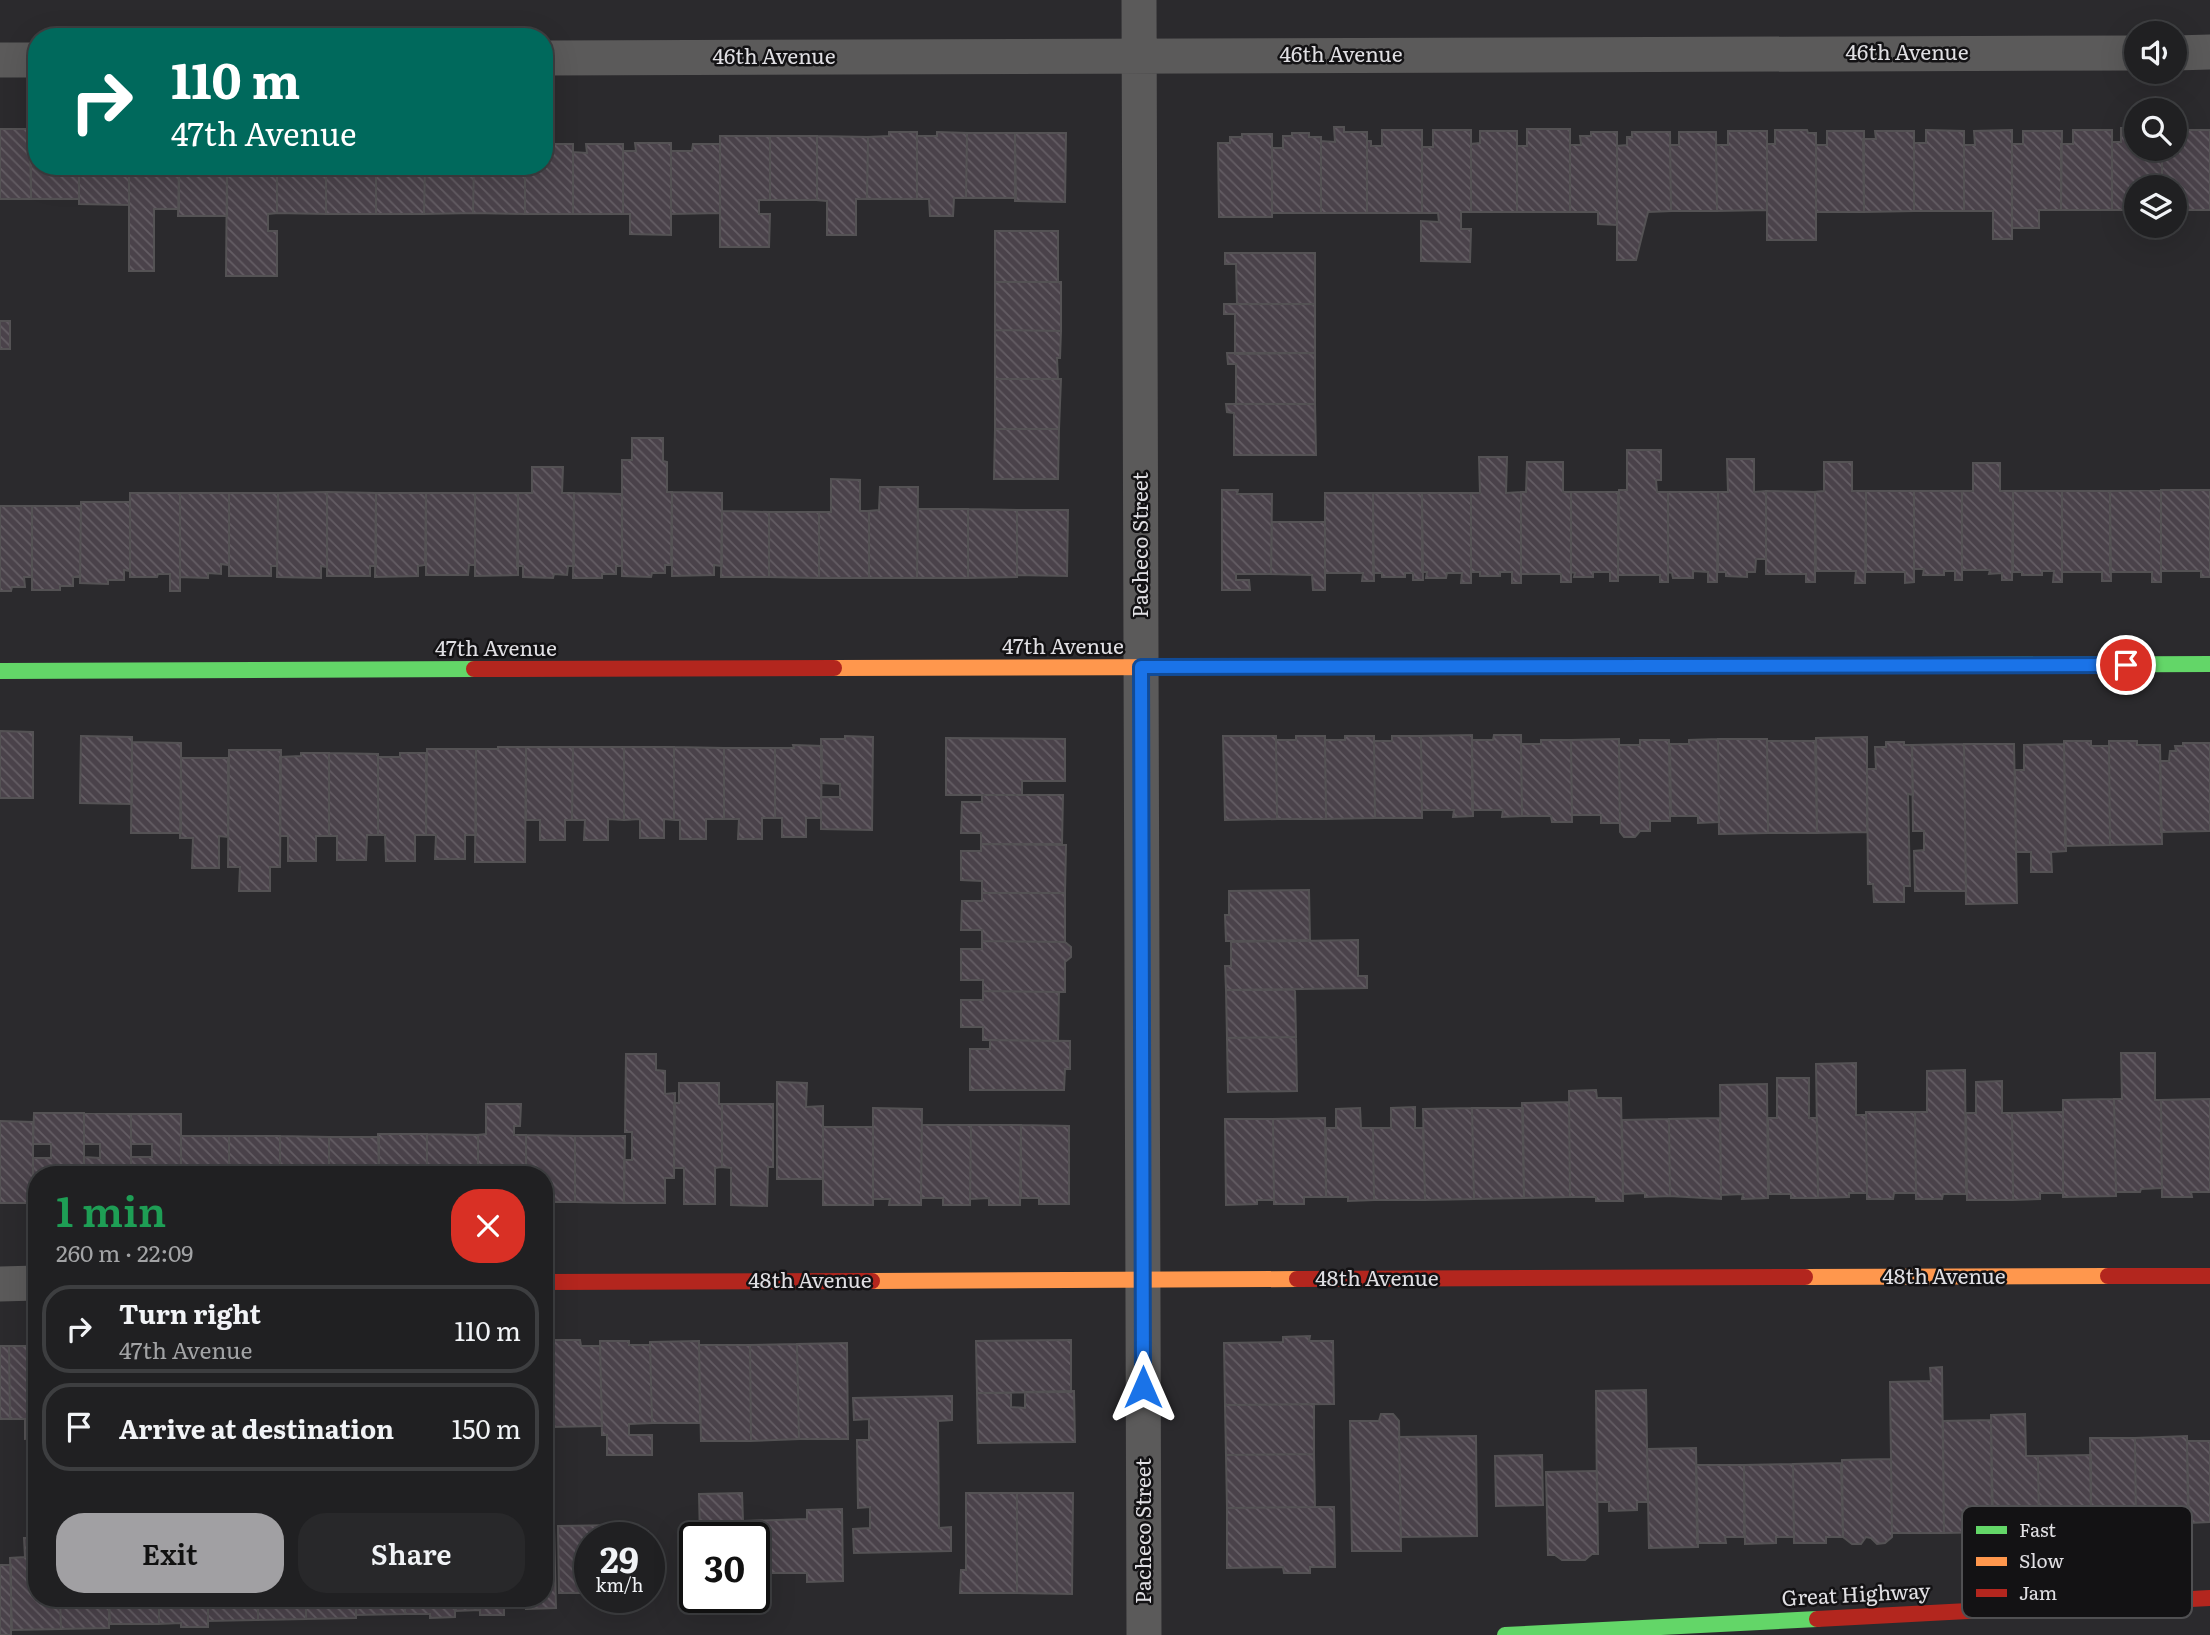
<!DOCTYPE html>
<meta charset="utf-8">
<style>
body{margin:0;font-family:Literata,serif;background:#28282a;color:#f1f3f6;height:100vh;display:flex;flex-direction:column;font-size:26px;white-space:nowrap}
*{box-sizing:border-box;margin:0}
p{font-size:23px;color:#a2a3a5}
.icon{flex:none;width:38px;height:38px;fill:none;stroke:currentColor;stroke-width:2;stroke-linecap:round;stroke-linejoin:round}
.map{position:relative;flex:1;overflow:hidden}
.side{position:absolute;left:28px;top:1166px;width:525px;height:441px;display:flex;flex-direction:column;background:#202022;border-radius:28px;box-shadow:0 7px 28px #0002,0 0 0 2px #3d3e40}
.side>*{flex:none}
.top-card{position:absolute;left:28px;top:28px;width:525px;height:147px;border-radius:28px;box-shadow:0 7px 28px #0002,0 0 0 2px #3d3e40;background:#00695c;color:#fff;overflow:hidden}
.buttons{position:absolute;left:2124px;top:21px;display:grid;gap:14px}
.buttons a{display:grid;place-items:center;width:63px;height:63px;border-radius:50%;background:#202022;box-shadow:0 7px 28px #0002,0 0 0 2px #3d3e40;font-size:35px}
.speed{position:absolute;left:574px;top:1522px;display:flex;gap:14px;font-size:35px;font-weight:700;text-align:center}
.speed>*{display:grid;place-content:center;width:91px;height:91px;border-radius:50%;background:#202022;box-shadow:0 7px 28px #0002,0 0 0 2px #3d3e40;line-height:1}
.speed small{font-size:18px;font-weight:400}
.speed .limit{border:4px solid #111;border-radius:10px;background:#fff;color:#111}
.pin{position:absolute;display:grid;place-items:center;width:60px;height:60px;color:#fff;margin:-30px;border:4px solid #fff;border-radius:50%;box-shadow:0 2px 7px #0007}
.me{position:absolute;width:77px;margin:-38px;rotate:0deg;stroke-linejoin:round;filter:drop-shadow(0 0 5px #0008)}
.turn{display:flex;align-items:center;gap:24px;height:147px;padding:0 28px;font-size:32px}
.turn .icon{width:91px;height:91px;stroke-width:2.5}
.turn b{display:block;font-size:49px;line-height:60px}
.round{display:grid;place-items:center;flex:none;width:74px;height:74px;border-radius:28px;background:#28282a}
.summary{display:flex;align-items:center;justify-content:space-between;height:119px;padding:0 28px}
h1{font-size:42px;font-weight:600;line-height:52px;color:#1e9e55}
.primary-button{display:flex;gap:14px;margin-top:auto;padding:14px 28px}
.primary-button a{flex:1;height:80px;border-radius:28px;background:#a1a0a3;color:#111;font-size:28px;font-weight:600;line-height:80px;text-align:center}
.primary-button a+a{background:#28282a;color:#f1f3f6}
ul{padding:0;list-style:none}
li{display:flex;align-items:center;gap:21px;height:88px;margin:0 14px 10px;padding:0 14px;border:4px solid #3d3e40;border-radius:28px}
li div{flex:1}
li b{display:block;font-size:26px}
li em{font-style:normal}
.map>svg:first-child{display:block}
.building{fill:url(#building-back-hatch);stroke:#545254;stroke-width:2}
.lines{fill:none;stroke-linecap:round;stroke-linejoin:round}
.street{stroke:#5b5a5a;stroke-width:35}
.fast{stroke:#63d668;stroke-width:16}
.slow{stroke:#ff974d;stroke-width:16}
.jam{stroke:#b3261e;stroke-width:16}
.route-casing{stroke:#114b97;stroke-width:18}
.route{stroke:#1a73e8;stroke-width:12}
.labels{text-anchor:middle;stroke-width:5;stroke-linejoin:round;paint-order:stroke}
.street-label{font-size:21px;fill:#e0dfe3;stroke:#131214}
.key{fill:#131214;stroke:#505052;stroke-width:2}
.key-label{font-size:19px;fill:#e0dfe3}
</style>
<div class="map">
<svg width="2210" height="1635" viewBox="0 0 2210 1635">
<defs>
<pattern id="building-back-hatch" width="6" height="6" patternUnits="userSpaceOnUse" patternTransform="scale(1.75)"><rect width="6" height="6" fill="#4a424a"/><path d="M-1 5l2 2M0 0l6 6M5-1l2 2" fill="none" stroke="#645d64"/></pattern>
</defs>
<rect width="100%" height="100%" fill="#2b2a2d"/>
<path class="building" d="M1334,127H1344V132H1367V213H1321V141L1335,142Z
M2121,128H2137V149H2162V187H2137V210H2112V142H2121Z
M0,129H31V199H0Z
M1527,129H1570V212H1517V146H1527Z
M1382,130H1422V213H1367V140L1371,141V146H1382Z
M1433,130H1471V212H1461V229H1471L1470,262L1421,261V221L1439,222L1438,213H1422V147H1433Z
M1775,130H1807L1808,133H1816V240H1767V144H1775Z
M1926,130L1964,131V211H1914V143H1926Z
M2012,130V239H1993V211H1964V145H1975L1974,131Z
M2073,130H2112V210H2061V144H2073Z
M2175,130H2210V210H2175V187H2162V149H2175Z
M1480,131H1517V212H1471V144L1480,143Z
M1728,131H1767V210L1717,211L1716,145H1728Z
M1827,131H1864V212H1816V145H1827Z
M1875,131H1914V211L1864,212L1863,139H1876Z
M2023,131H2062L2061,210H2039V228H2012V144H2023Z
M889,132H917V199H867L868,137L889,136Z
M937,132L967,133L966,198H954L953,216H930L929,199H917V136H937Z
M1591,132H1617V225L1598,224V212H1570V145H1581L1580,136H1591Z
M1632,132H1670L1671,211L1648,212L1636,260H1617V146L1627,145V137H1632Z
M1679,132H1716L1717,211H1671L1670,145H1679Z
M967,133H1015L1016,198H966Z
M1015,133H1066L1065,202L1015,201Z
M1292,133H1309V137H1321V213H1272V148H1283V136H1292Z
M1242,134H1272V217H1219L1218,143H1230V137H1242Z
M720,136H770V200H759V214H770L769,247H720Z
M770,136H817V200H770Z
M817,136L868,137L867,199H856V235H827V201L817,200Z
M30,137H37V166H79V199H31Z
M635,143H671V235L630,234V214H623V151H636Z
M544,144H573V214H525V166H544Z
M586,144H623V214H573V152L587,153Z
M693,144H720V213L671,214V151H692Z
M79,166H129V205L79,204Z
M129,166H179V209H154V271H129Z
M179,166H227V216H178Z
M227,166H277V213L268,214V231H277V276H226Z
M277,166H326V214L277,213Z
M326,166H376V214H326Z
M376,166H425L424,214H376Z
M425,166H474L473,213L424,214Z
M474,166H525V214L473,213Z
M995,231H1058V282H995Z
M1225,253H1315V304H1237L1236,264H1225Z
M995,282H1061V331L995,330Z
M1224,304H1315V353L1235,354V314H1224Z
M0,321H10V349H0Z
M995,330L1061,331L1060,358H1057L1058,379H995Z
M1227,353H1315V404H1236V364H1228Z
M995,379H1061L1059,429H995Z
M1226,404H1315L1316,455H1234V413L1227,412Z
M995,429H1059L1058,479H994Z
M632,438H663V461L667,462V492H672L671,565H665V573H652L651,577L622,576V460H632Z
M1627,450H1661V480H1656L1657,492H1668V582H1660V575H1618L1619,490H1627Z
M1479,457H1507L1506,493L1521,492V583H1512V572H1500V576H1480V572H1471V493H1480Z
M1727,459H1754V492L1766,491V559H1756L1755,572H1747V577L1726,576V572H1718V492H1728Z
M1527,462H1563V492H1571V582H1561V574H1521V492H1526Z
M1824,462H1852V491H1866L1865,583H1855L1856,571H1816L1815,492L1824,491Z
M1973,463H2000V491H2013L2012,580H2002V573L1989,574L1990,570H1962V491H1973Z
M532,467H563L562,493H574V566H568L567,575L554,574L553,578L523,577V566H517L518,493H532Z
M831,479L860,480V511H869V578H819V512H831Z
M880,487H918L917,578H869V511L879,510Z
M1222,490H1238L1237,494H1272L1271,574H1236V580H1249L1250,590H1222Z
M2161,490V582H2152V572H2110V491Z
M2161,490H2210V577H2201V571H2161Z
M1766,491L1815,492V582H1806V574H1766Z
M1866,491H1914V582L1905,583V572H1866Z
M1914,491H1962V580H1955V571H1944V575H1923L1924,569H1914Z
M2013,491H2062V582H2053L2054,571H2042V575H2022V572H2013Z
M2062,491H2110L2111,581H2102V572H2062Z
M327,492V567L321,566V578L277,577L278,493Z
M327,492L376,493V566H370V576H327Z
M672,492L722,493V566L714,565V575L672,576Z
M1571,492H1618V581H1610V572H1593V577H1574L1575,573L1571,572Z
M1668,492H1718L1717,582H1708V572L1693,571V578H1673L1672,573L1668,572Z
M130,493H180V591H170V574H158L157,577H130Z
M180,493H229V565L221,564V574L208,573V578L180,577Z
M229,493H278L277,566H271V576H229Z
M376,493H426L425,565L418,566V576L375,577Z
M426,493H475V565H469L468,575H426Z
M475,493H518V575L475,576Z
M574,493L622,494V566H616V574H602V578H573Z
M1325,493H1373L1374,581H1362L1363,573H1325Z
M1373,493H1422L1423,580H1413V573H1405V577H1382V573H1373Z
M1422,493H1471V583H1461L1462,573H1447L1446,578H1426L1427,572H1422Z
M81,502H130V571L124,570V580H108V584L80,583Z
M0,506H32V577H24L25,587H12L11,591H0Z
M32,506H81L80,576L73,577V586H60V590H32Z
M918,509H968V578H917Z
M968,509L1017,510V577L968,578Z
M1017,510H1068L1067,576L1017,575Z
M722,511L769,512V577H721Z
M769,512H819V578L769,577Z
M1272,522H1325V590H1313L1312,575L1271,574Z
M0,731L33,732V798H0Z
M1472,735L1473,816L1453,817L1454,810H1422L1421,736Z
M1494,735H1521L1522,816L1502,817L1503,810H1472V740H1493Z
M81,736L132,737V804L80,803Z
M845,736L873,737L872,830L821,829V797H840V784L821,783V739H845Z
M1223,736H1276L1277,819L1225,820Z
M1296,736H1325L1326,819H1277L1276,740H1296Z
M1345,736H1374L1375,818L1326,819L1325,740H1345Z
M1392,736H1421L1422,818H1375L1374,741H1392Z
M1867,737V832L1817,833L1816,738Z
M946,738L1065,739V781H1022V795H946Z
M1619,739L1620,823H1601V815H1572L1571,740Z
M1718,739H1767L1768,833L1719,834Z
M1718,739L1719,822L1698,823V816H1671L1670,744H1689V740Z
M1541,740H1571L1572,822H1552L1551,816H1522L1521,744H1541Z
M1640,740H1669L1670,821H1650V831H1640L1635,837H1624L1620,832L1619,745H1640Z
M1767,741H1815L1817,833H1768Z
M2064,741H2091V746H2109L2110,845L2065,846Z
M2109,741H2137V745H2160L2162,844L2110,845Z
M132,742L181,743V833H131Z
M1886,742H1904V745H1912L1913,795L1908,794L1910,886H1904V902H1874L1873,884H1868L1867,769H1876L1875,747H1886Z
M2183,743H2210V831L2161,832L2160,761H2169L2170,751H2176L2175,746H2183Z
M1964,744H2014L2017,903L1966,904Z
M1964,744L1966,891H1915L1914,851L1924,850V831H1913L1912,745Z
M2064,744L2066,851L2051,852L2052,872H2031V852H2016L2015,770H2024V745Z
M793,745L822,746L821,818H806V837H782V818H775V748H794Z
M498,747H526L525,862H475L476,749H498Z
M526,747H573L572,820H565V840H540V820H526Z
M573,747H624V820L608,819V840H584L585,820H572Z
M624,747H674V820L664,819V838H640V819L624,820Z
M674,747L724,748V819H706V839H680V820H674Z
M724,748H775V818H762V839H738L739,819H724Z
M427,749H476V835H465V859H435L436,835H426Z
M229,750H281L280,867H270V891H239L240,867H228Z
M301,753H329V836H316V861H288V836H280V757L301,756Z
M329,753L378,754V835H367L366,860H337V836H329Z
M400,753H426V835H415V861H386L385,835H378V757H400Z
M181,758H228V837L219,836V868H192L193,838H180Z
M982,795H1063L1062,844H981V833H961L962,802H982Z
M981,844L1066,845L1065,893H982V881L961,880V851H981Z
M1309,890L1310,940L1226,941L1225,915H1229V891Z
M982,893H1065V942L982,941V930H961L962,901H982Z
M1358,940V976H1367V988L1226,990L1225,966H1231V942Z
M982,941L1065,942L1071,947V957L1065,962V992L983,991V980H961V949H982Z
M1226,990H1295L1296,1037L1227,1038Z
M983,991L1059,992L1058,1041L983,1040V1027H961V1000H983Z
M1296,1037L1297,1091L1228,1092L1227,1038Z
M990,1040L1070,1041V1069H1065L1064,1090H970V1049H990Z
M2121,1053H2155V1100H2161L2162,1188L2141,1189L2140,1192H2116L2114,1099H2122Z
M626,1054H656V1070L665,1071V1094L675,1093L674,1178H665V1203H624V1160H632V1132H625Z
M1856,1063V1115H1866L1867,1193H1849V1197L1818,1198L1816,1064Z
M1965,1070L1966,1194H1943L1942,1199H1916L1915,1112H1927V1071Z
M1777,1078H1809V1118H1817L1818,1198H1791V1194H1769L1768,1118H1777Z
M2002,1081V1113H2012L2013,1200H1967L1966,1113H1976V1082Z
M777,1082L807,1083L806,1107L823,1106V1179H777Z
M679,1083H719V1104H722V1167L715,1168V1204H684V1168H674V1103H679Z
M1767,1084L1768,1198L1742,1199L1743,1194L1721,1195L1720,1085Z
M1596,1090L1597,1098H1621L1623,1201H1596V1197H1570L1569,1091Z
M2114,1099L2116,1196L2063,1197V1100Z
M2210,1099V1192H2191L2192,1197H2162L2161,1100Z
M1569,1102L1570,1197L1524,1198L1522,1103Z
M486,1104H521L520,1126H514V1135H526V1174H478V1135L486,1134Z
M722,1104H773V1167H768L767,1206L731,1205V1168L722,1167Z
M1415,1107V1128H1423L1425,1200H1374L1373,1128H1391V1108Z
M873,1108L922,1109L921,1205H889L890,1199H873Z
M1360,1108L1361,1128H1373L1374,1200L1348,1201V1197H1326V1128H1336V1109Z
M1472,1108L1474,1199L1425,1200L1423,1109Z
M1472,1108H1523L1524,1198L1474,1199Z
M1866,1112H1915L1916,1193H1894L1893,1199H1867Z
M2063,1112V1193H2040V1199L2013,1200L2012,1113Z
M34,1113H84V1174H37V1203H33V1158H51V1144H33Z
M84,1113L131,1114V1174H84V1157L100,1158V1144H84Z
M131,1114H181V1174H131V1157H152V1144H131Z
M1325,1118L1326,1197H1304V1204H1274L1273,1119Z
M1720,1118L1721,1199L1670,1196L1669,1119Z
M1225,1119H1273L1274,1200H1257V1204L1226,1205Z
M1669,1119L1670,1196L1645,1197V1193L1623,1194L1622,1120Z
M0,1121L33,1122V1203H0Z
M922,1125H971L970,1205H943V1198H921Z
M971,1125H1021L1020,1205H989V1198L970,1199Z
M1021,1125L1069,1126V1204H1039V1198H1021Z
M823,1127H873V1205H823Z
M378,1134H427V1174H379Z
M427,1134L478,1135V1174H427Z
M526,1135L575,1136V1202H544V1174H526Z
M181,1136H229V1174H181Z
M229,1136H280V1174H229Z
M280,1136L329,1137V1174H280Z
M575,1136H625L624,1203L575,1202Z
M329,1137H379V1174H329Z
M1310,1336L1309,1341H1333L1334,1404L1225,1405L1224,1343L1283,1342V1337Z
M551,1340L552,1427H544V1341Z
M551,1340H580L581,1346H600L602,1426L552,1427Z
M1071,1340V1392L977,1393L976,1341Z
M600,1341H629V1345H650L652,1423L629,1424V1435H652V1455H607V1435H602Z
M699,1341L700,1423H652L650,1342Z
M847,1343L848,1439H799L797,1344Z
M797,1344L799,1439L751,1441L750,1345Z
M699,1345H750L751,1441H701Z
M0,1346H9L10,1419H0Z
M9,1346H37V1438L25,1439V1419H10Z
M1942,1367L1944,1533H1892L1890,1382L1931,1381L1930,1368Z
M1646,1390L1648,1502H1637V1510L1609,1511V1502H1597L1596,1391Z
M1074,1391L1075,1442L978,1443L977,1393H1011V1407L1025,1408V1392Z
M952,1396V1420L938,1421L939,1528L951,1527V1551L854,1553L853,1529L870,1528V1507L858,1508L857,1440H869V1419L854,1420L853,1398Z
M1314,1404V1454L1226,1455L1225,1405Z
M1381,1414H1393L1399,1421L1401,1551H1352L1350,1421H1379Z
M2025,1414L2026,1456H2038L2039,1530H2012V1525L1993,1526L1991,1415Z
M1991,1420L1992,1532L1944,1533L1943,1421Z
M1476,1436L1477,1536L1401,1537L1399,1437Z
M2187,1436L2188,1517H2164L2165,1523H2136L2135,1438Z
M2090,1438H2135L2136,1528L2097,1529V1520H2091Z
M2187,1441H2210V1522L2189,1523Z
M1696,1448L1698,1547L1649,1548L1647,1449Z
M1314,1454L1315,1507L1227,1508L1226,1455Z
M1542,1455L1543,1505L1496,1506L1495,1456Z
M2091,1455V1524H2068V1530H2039L2038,1456Z
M1891,1459L1892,1537L1885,1543L1877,1544L1871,1538L1866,1537L1861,1544H1852L1843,1537L1842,1460Z
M1841,1463L1843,1537H1826V1543H1794L1793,1464Z
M1793,1464L1794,1537H1776V1543L1745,1544L1744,1465Z
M1696,1465H1744V1537H1725L1726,1543H1697Z
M1597,1471L1598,1554H1592L1585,1560H1562L1555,1555H1548L1546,1472Z
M742,1493L743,1521L807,1519V1510L842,1509L843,1581L807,1582V1573H754V1538H700L699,1494Z
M966,1493H1017V1593H960L961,1570H966Z
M1017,1493H1073L1072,1594L1017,1593Z
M1315,1507H1334L1335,1567H1310V1573H1284L1283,1567L1227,1568V1508Z
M623,1525L624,1532L648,1531V1538H590V1598H604L588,1599V1593H559L558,1526Z
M544,1527H554L556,1608L526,1609V1605H504V1598H544Z
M24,1538H37V1598H60L61,1629L12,1630L10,1558L25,1557Z
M0,1565H11V1635H0Z
M60,1598H109V1628L61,1629Z
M109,1598H159V1624H110Z
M159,1598H208V1627H181V1623L159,1624Z
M208,1598H258V1620L208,1621Z
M258,1598H306V1619L258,1620Z
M306,1598H356V1618L306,1619Z
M356,1598H405V1614L356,1615Z
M405,1598H455V1617L430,1618V1614H405Z
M455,1598H504V1615H480V1610L456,1611Z"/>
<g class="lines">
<path class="street" d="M1139,0L1144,1635
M2175,53L2210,52
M544,58L2137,53
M0,60H37
M0,1284L37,1283"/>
<path class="fast" d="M1927,665L2210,664
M1208,667L1514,666
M0,671L474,669
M1505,1635L1817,1619"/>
<path class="slow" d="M834,668L1208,667
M1805,1277L2108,1276
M872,1281L1297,1279"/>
<path class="jam" d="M1514,666L1927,665
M474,669L834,668
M2108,1276H2210
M1297,1279L1805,1277
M544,1282L872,1281
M1817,1619L2210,1598"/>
</g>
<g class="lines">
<g class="route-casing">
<path id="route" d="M1143,1387L1141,667L2126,665"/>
</g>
<use href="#route" class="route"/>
</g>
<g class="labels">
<g class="street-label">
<text x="1907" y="60">46th Avenue</text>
<text x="1341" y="62">46th Avenue</text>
<text x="774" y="64">46th Avenue</text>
<text transform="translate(1141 545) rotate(-90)" y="7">Pacheco Street</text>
<text x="1063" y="654">47th Avenue</text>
<text x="496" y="656">47th Avenue</text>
<text x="1944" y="1284">48th Avenue</text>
<text x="1377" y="1286">48th Avenue</text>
<text x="810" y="1288">48th Avenue</text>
<text transform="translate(1144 1531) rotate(-90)" y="7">Pacheco Street</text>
<text transform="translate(1856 1595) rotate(-3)" y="7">Great Highway</text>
</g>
</g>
<rect x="1962" y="1506" width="230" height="112" rx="10" class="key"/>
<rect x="1976" y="1526" width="31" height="8" fill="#63d668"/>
<rect x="1976" y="1557" width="31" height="9" fill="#ff974d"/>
<rect x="1976" y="1589" width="31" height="8" fill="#b3261e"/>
<g class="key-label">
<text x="2019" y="1537">Fast</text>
<text x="2019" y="1568">Slow</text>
<text x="2019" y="1600">Jam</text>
</g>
</svg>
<div class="buttons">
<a><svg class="icon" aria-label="sound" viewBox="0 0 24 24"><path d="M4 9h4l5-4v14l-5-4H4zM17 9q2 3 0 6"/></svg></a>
<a><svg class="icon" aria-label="search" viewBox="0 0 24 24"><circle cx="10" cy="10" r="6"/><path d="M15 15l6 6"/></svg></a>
<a><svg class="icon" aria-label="layers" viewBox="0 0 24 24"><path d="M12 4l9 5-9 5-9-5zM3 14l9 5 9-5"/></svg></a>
</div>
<div class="speed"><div>29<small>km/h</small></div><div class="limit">30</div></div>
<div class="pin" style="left:2126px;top:665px;background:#d93025"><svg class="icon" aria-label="arrive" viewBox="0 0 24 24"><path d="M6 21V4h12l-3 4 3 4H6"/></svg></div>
<svg class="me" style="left:1143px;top:1387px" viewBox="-20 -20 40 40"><path d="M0-17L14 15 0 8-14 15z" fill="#1a73e8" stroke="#fff" stroke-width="4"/></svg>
<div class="top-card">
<div class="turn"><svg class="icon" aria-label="right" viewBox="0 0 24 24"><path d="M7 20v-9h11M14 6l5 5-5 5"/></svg><div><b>110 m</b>47th Avenue</div></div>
</div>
<section class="side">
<div class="summary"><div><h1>1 min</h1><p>260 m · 22:09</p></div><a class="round" style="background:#d93025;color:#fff"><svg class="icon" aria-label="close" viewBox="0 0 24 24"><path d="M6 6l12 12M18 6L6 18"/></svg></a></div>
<ul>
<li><svg class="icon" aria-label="right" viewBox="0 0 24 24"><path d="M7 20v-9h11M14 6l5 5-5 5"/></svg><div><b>Turn right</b><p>47th Avenue</p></div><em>110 m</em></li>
<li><svg class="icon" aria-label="arrive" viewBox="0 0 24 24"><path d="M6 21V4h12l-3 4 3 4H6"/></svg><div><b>Arrive at destination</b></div><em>150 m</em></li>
</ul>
<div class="primary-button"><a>Exit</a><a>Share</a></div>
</section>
</div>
